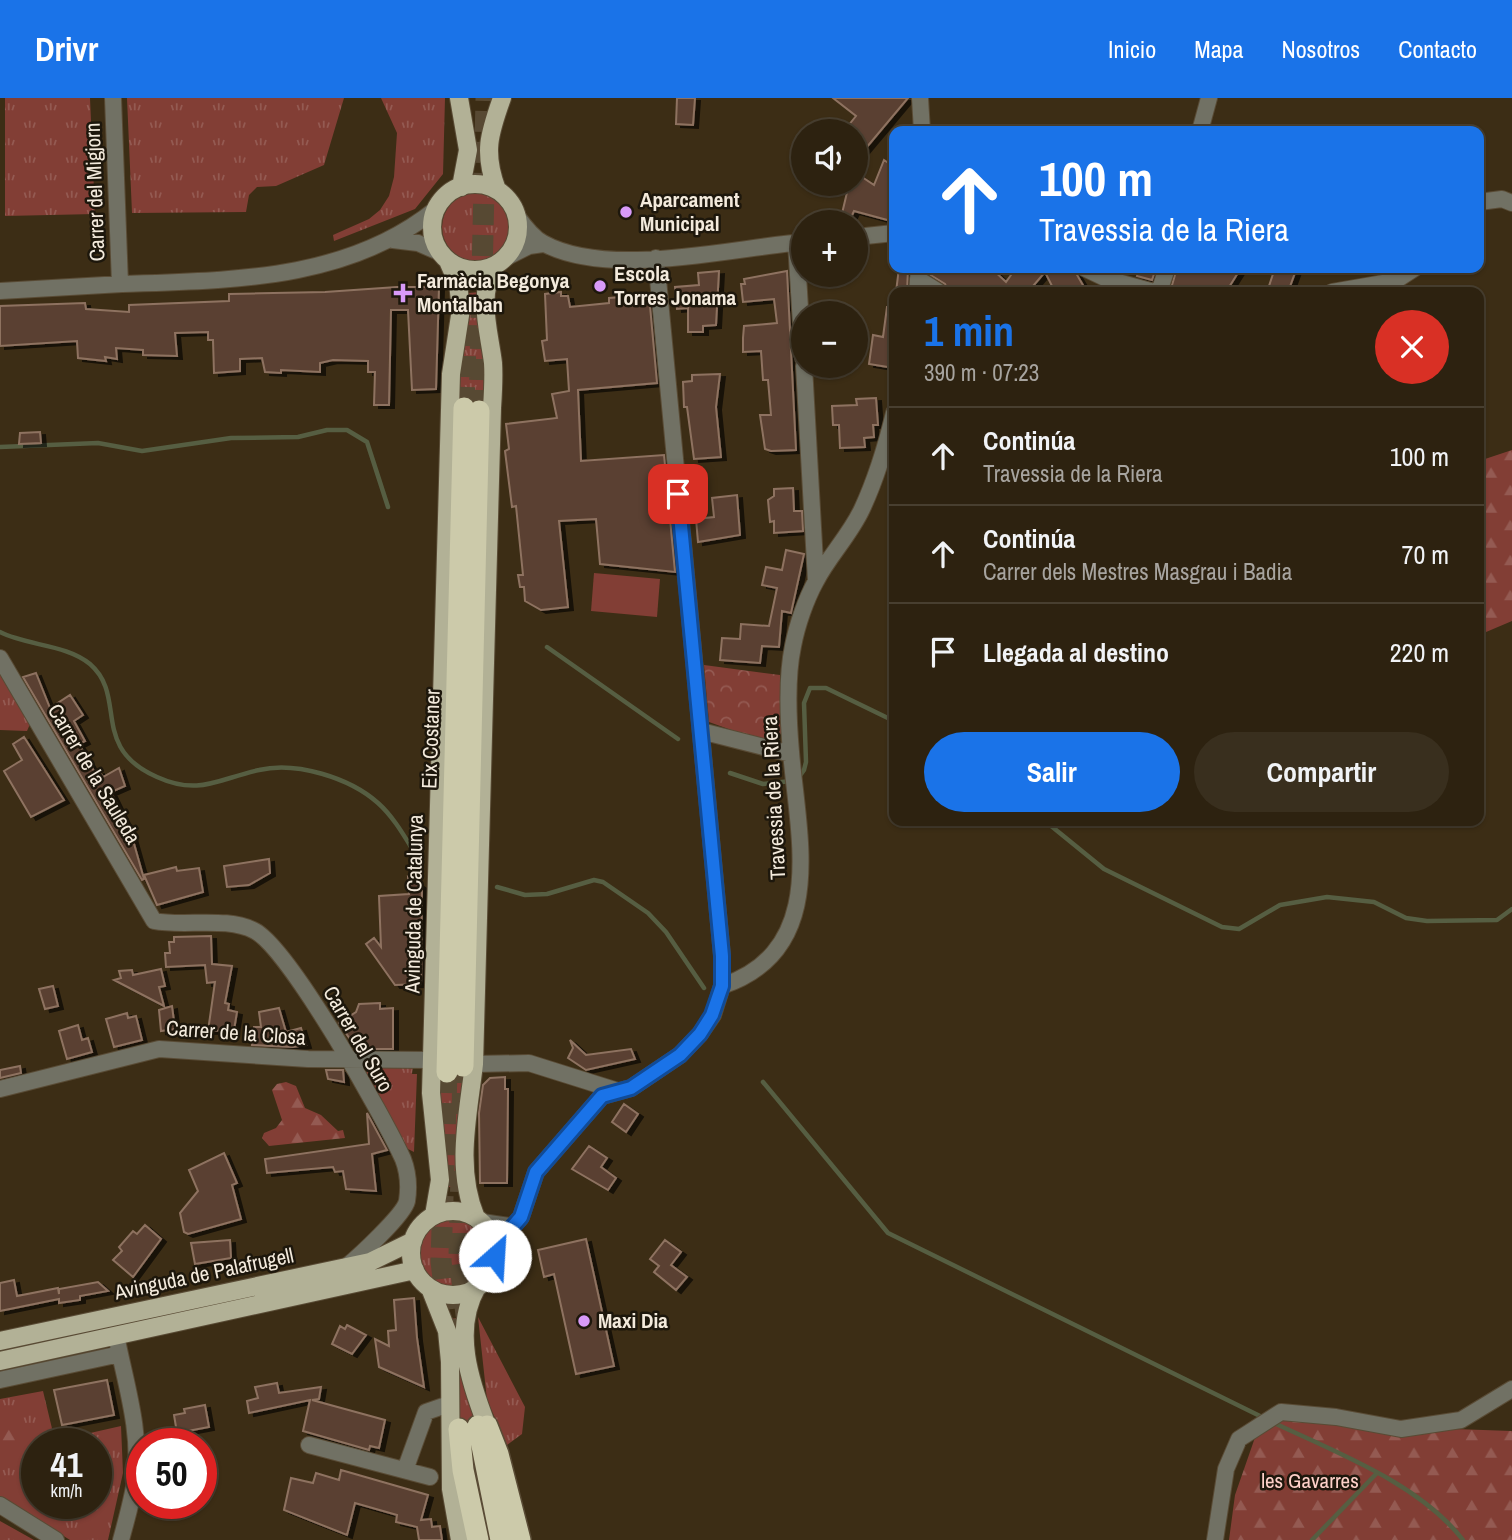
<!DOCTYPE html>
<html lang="es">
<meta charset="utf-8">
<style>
body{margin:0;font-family:"Archivo Narrow",sans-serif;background:#392f1e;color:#f1f3f6;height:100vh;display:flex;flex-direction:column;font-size:26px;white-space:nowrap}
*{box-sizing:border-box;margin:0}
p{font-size:23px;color:#a7a49f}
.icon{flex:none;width:38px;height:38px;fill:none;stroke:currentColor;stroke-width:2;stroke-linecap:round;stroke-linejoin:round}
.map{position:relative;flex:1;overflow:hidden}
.details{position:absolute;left:889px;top:189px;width:595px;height:539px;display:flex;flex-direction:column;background:#2d2210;border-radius:14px;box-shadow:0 2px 5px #0004,0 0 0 2px #483f30}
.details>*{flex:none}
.top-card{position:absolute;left:889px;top:28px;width:595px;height:147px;border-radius:14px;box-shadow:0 2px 5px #0004,0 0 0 2px #483f30;background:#1a73e8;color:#fff;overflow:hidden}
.buttons{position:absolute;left:791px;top:21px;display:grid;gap:14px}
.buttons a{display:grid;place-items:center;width:77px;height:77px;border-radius:50%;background:#2d2210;box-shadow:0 2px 5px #0004,0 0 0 2px #483f30;font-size:35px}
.speed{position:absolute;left:21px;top:1330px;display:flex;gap:14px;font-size:35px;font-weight:700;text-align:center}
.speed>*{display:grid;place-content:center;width:91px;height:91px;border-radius:50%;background:#2d2210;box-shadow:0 2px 5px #0004,0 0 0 2px #483f30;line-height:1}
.speed small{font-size:18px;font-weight:400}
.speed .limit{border:10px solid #d22;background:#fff;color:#111}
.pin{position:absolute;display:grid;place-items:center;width:60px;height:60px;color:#fff;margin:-30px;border-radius:14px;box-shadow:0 4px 10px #0006}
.me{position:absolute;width:77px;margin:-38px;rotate:26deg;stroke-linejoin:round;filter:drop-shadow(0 0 5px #0008)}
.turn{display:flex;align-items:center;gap:24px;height:147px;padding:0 35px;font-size:32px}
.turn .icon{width:91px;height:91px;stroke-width:2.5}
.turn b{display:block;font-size:49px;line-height:60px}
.round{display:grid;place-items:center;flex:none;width:74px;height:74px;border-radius:37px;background:#392f1e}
.overview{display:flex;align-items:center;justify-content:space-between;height:119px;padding:0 35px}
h1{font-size:42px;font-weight:700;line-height:52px;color:#1a73e8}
.cta{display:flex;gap:14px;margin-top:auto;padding:14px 35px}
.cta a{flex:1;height:80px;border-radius:42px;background:#1a73e8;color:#fff;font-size:28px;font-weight:700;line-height:80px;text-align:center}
.cta a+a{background:#392f1e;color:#f1f3f6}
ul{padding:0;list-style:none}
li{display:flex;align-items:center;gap:21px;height:98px;padding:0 35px;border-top:2px solid #483f30}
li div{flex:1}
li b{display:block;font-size:26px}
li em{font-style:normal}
header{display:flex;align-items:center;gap:42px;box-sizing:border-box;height:98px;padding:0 35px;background:#1a73e8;color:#fff}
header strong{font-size:33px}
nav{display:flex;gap:38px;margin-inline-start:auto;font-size:24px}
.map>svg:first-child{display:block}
.grass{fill:url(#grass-tufts);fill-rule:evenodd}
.forest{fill:url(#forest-firs)}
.park{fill:url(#park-crowns)}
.garden{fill:#823e35}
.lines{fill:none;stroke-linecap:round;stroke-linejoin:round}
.stream{stroke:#565e42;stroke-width:4.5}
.building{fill:#5a4130;stroke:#8e7261;stroke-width:2;filter:url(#shadow)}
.highway-tunnel{stroke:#574933;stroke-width:21;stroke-dasharray:21 10;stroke-linecap:butt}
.minor-casing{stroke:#594b35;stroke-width:18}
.major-casing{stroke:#594b35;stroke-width:20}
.highway-casing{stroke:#594b35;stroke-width:24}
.minor{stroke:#717164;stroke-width:16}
.major{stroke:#b2b196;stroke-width:18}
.highway{stroke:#cccaaa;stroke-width:21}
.route-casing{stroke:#114b97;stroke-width:18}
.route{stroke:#1a73e8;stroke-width:12}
.poi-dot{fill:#d89af8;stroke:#1d170c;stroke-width:2.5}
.labels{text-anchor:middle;stroke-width:5;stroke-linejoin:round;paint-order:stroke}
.street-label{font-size:21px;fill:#f3eadc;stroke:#1d170c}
.poi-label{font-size:21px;font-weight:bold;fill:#f3eadc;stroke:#1d170c;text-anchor:start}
.park-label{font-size:21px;fill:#fed1c9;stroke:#1d170c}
</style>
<header>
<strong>Drivr</strong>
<nav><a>Inicio</a><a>Mapa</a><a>Nosotros</a><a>Contacto</a></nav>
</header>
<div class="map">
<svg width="1512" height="1442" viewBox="0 0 1512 1442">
<defs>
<pattern id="grass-tufts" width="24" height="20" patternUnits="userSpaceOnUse" patternTransform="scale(1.75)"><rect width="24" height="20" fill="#823e35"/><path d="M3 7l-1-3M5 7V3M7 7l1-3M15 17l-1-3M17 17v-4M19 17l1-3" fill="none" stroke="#945a52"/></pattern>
<pattern id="forest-firs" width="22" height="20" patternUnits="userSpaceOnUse" patternTransform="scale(1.75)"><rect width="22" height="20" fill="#823e35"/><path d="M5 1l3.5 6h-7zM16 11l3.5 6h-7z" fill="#945a52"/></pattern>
<pattern id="park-crowns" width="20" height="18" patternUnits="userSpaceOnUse" patternTransform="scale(1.75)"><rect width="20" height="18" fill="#823e35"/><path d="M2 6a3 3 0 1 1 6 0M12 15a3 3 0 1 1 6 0" fill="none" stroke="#945a52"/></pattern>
<filter id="shadow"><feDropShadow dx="5" dy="3" stdDeviation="0" flood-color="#0009"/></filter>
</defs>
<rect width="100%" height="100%" fill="#3c2d15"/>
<path class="grass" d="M5,0H90L95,116L5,118Z
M127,0H344L324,67L276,88L257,89L249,97L246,114L132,115Z
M381,0H445L443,76L415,111L334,143L333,137L369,121L380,112L389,98L394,79L397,35Z
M442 129a34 34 0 1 1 68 0a34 34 0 1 1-68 0Z
M479,194L485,247L486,311H459L458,280L469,195Z
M0,574L30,626L27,633L0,632Z
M413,967L412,976H417L414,1054L406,1050L365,976L372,968Z
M441,973H469L456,1043V1089H446L437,1016Z
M419 1155a34 34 0 1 1 68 0a34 34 0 1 1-68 0Z
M478,1219L525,1309L522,1336L507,1347L487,1302Z
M458,1220L482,1324L453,1329L449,1221Z
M43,1293L55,1343L121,1328L123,1375L108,1442H70L0,1398V1301ZM37,1346H96V1405H37Z
M0,1423L34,1442H0Z"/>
<path class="forest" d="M1512,352V523L1479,537V363Z
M286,984L296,988L305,1010L321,1017L338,1033L343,1032L345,1040L269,1048L262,1040L264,1035L276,1030L282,1022L272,992L277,986Z
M0,1316L29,1338V1348L37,1353V1378L16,1371L0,1358Z
M1321,1321L1402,1339L1454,1331L1512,1333V1442H1229L1235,1397L1259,1328L1280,1322Z"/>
<path class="park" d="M704,567L780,577L781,634L776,648L709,624Z"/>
<path class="garden" d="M594,475L660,481L657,519L591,513Z"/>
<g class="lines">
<path class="stream" d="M0,349L98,345L142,353L231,340L298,339L327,332H347L367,344L388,409
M0,534C27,548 66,546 90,566C128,599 89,649 157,679C199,698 218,681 259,672C296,663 350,680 378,705C396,721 408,745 421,765
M547,549L678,641
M730,675L763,686L791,683
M799,679L804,672L806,664L804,605L810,590H826L894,623
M1045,723L1104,771L1222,829L1239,831L1280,807L1327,799L1374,804L1406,820L1427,823L1497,822L1512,811
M497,789L525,797L547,796L594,782L603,784L648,815L666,834L704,890
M763,984L888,1135L1264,1320
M1272,1324C1335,1354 1419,1385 1463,1442
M1312,1442L1377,1375"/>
</g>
<path class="building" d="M677,0H695L693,27L676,26Z
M833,0H908L856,62V33H844L856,18Z
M884,62L894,69V111L891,123L854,113L849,124H840L849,86H856V75L874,87Z
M899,170H908L907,194H896Z
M929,170H991L1006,184L1016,170H1073L1087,194H1055L1045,174L1028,194H949L945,186L929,176Z
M1139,170H1156L1152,182L1137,178Z
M1177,170H1241L1226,194H1170Z
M1275,170L1296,172L1288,194H1267Z
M719,173L716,227L703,228V234H688V210L677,211L675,189L699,187L698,175Z
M787,173L796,352L771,353L765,351L760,317H771L768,282H763L761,253L743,254V240L744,228L777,225L774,201L743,204L741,186H745L744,181Z
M397,189H439L436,291L412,292L408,212H391L389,307H374L375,274H368V263L333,262L320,265V274L281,272V275L265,274L262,260L240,261V273L214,275L213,242H208V234L175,235L177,258L143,257V252L116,250L117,261L105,259L106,263L78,260L77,243L0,248V208L85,205L86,211L129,214V207L229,203V196L325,194Z
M561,194V198H568L570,209L609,205V200L649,197L657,285L578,292L581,363L664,357L675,474L600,466L596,421L559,423L568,509L541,512L525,503L524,489H520L518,477H523L516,408L512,409L505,353L509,351L506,326L557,320L552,296L569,293L567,261L545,263L542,243L547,242L545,196Z
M887,209H894V270L869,266L873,237L883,239Z
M720,276L716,309L721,359L694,361L687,309H684L683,284L692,283V277Z
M876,300L878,327H873L874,339L864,340L865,349L840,350L839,327H833L832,308L857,307L856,301Z
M40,334L41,345L19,346L20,335Z
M793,390L794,413H802L803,433L774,435V423L770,424L768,402L774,398V391Z
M737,397L740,437L698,444L696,421L714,419L712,400Z
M786,452L804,456L791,515L782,513L779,549L762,548L760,565L720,562L722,540L740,541L741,526L769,528L777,490L762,487L766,469L782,472Z
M36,575L50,610L70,597L83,617L74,623L85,643L79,646L95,675L99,673L103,679L119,670L125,688L111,694L131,735L144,781L142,782L23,579Z
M24,639L64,702L31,719L4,673L22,662L13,646Z
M269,761L270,775L249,787L227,789L224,768Z
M176,769L177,773L199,770L203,794L157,807L144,777Z
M408,779L422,788L421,886L395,887L366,846L374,840L381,849L379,798L409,796Z
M211,838L212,866L232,868L225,905L229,906L228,912L237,914L234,932L208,933L215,884L207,885L205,867L166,869L165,855H170L169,844H174V839Z
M161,871L165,888L159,889L164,908L114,882L121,880L119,873L132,872L133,877Z
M53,888L58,908L45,911L39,891Z
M380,905V911L393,910V951H356V944H352L339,925L356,914L359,906Z
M172,908L175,931L161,933L159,912Z
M279,910L286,934L301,930L306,947L293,949L252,947L254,929H261L259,914Z
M127,915L128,920L136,918L142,942L114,949L106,921Z
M78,927L82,942L88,940L92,954L67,961L59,933Z
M570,942L586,957L631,951L635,961L586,972L568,960L573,950Z
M20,968L21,975L0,980V972Z
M326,972H343L344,984L328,981Z
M505,979V991H508L507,1085H480L479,1015L483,987L490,980Z
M624,1006L638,1016L626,1034L612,1024Z
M367,1015L387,1052L372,1056L376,1093L346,1091L343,1073L335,1074L333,1069L267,1075L265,1061L369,1046Z
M589,1048L607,1060L601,1069L616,1080L608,1092L572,1071Z
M224,1055L237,1085L232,1087L241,1121L188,1136L184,1134L180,1115L198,1093L189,1072Z
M145,1127L161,1141L133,1179L113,1162L122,1153L119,1149L133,1133L137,1136Z
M586,1141L614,1268L576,1276L554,1176L544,1179L538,1152Z
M230,1142L231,1160L195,1166L191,1145Z
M665,1142L681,1154L671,1167L687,1179L676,1192L654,1174L659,1168L650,1161Z
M14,1182L17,1198L58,1190L59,1196V1191L98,1184L108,1193L80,1198V1202L59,1205V1201L0,1213V1185Z
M414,1200L417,1240L424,1289L379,1269L375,1241L389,1248L388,1233L396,1232L394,1202Z
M347,1227L366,1237L352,1256L332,1246L340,1228L345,1231Z
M107,1282L114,1317L62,1327L54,1292Z
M277,1285L279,1295L321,1289L319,1301L312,1302L385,1322L379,1350L370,1348L369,1352L303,1333L310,1302L249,1315L247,1303L258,1300L255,1289Z
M205,1307L209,1329L177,1335L174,1317L185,1315L184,1311Z
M341,1372L428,1397L421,1422L431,1421L432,1429L440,1428L442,1442H419L417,1429L396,1424L397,1417L355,1405L347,1437L284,1412L291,1380L313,1385L316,1375L339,1382Z"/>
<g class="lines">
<path class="highway-tunnel" d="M464,310L467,209
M479,313L486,0
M447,974L441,1163L449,1234
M462,1016L463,968
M461,1073L459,1158L467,1225"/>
<g class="minor-casing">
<path id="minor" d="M113,0L120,186
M920,0L922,33
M1200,33L1209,0
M1479,104L1502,101L1512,105
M517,118C524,128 532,139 543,145C608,181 731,150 803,144
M856,139L894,135
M393,142L418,145L441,155
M796,144L803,260
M505,160L529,148L543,146
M1084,170L1107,181L1154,194
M918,181L939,194
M0,193C41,191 81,188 122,186C231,182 347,183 436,111
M917,194L919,170
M1159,194L1167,170
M1332,194L1395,183L1415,170
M804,268L816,483
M0,560L154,823C185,829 227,818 255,833C290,852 384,1019 403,1061C408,1074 409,1090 407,1103C404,1117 358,1159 346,1169
M701,633L791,656
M722,888C829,852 798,739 791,654C788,620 786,581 793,548C797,527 806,501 816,483C829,458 850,437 862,411C876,381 886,348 894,315
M474,966L529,965L618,993
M0,991L159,951L308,961L433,962
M482,1124L510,1128
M495,1149L521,1119L536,1074L602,998L631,990L680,957L700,936L713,917L722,888V857L656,160
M116,1237C125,1284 142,1334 135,1383C132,1403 126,1423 121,1442
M0,1282L120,1256
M309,1347L430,1379
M405,1372L426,1314L449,1306
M0,1407L56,1442
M1215,1442L1226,1371L1239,1341L1281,1314L1336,1319L1401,1331L1461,1322L1512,1291"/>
</g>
<g class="major-casing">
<path id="major" d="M459,0L468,52L461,89
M432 129a43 43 0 1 1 86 0a43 43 0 1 1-86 0Z
M497,92C483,55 489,36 502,0
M411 1155a42 42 0 1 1 84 0a42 42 0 1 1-84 0Z
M434,1117L440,1082L431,995L451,276L461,211L458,186L448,163
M476,1120C455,1070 468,1018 474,966L492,310C493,295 494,280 493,265C489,232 477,198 495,168
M477,1189C452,1232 470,1284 487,1328
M430,1190L447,1233L450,1264L451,1391L460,1442
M0,1243L370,1164L413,1143
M0,1263L415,1172"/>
</g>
<g class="highway-casing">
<path id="highway" d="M463,968L479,313
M447,974L464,310
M478,1328L501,1442
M487,1328L498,1356L520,1442
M459,1331L463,1372L478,1442"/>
</g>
<use href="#minor" class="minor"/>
<use href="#major" class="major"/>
<use href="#highway" class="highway"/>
</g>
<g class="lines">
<g class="route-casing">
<path id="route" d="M495,1158V1149L521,1119L536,1074L602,998L631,990L680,957L700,936L712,917L722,888V858L678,396"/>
</g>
<use href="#route" class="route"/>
</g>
<g class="poi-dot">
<circle cx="626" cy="114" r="7"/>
<circle cx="600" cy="188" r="7"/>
<path d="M399.5 184.5h7v7h7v7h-7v7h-7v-7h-7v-7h7z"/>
<circle cx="584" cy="1223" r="7"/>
</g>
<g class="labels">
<g class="street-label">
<text transform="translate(95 94) rotate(-92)" y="7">Carrer del Migjorn</text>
<text transform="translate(431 641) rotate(-88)" y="7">Eix Costaner</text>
<text transform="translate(94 676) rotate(59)" y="7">Carrer de la Sauleda</text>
<text transform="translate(774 700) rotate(-93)" y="7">Travessia de la Riera</text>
<text transform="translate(414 806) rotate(-89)" y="7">Avinguda de Catalunya</text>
<text transform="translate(236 935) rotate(4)" y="7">Carrer de la Closa</text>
<text transform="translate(358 941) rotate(60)" y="7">Carrer del Suro</text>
<text transform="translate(204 1176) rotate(-12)" y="7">Avinguda de Palafrugell</text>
</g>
<g class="poi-label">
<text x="640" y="109">Aparcament<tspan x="640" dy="24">Municipal</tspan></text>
<text x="614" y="183">Escola<tspan x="614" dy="24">Torres Jonama</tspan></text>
<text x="417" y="190">Farmàcia Begonya<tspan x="417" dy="24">Montalban</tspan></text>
<text x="598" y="1230">Maxi Dia</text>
</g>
<g class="park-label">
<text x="1310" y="1390">les Gavarres</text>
</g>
</g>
</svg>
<div class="buttons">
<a><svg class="icon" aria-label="sound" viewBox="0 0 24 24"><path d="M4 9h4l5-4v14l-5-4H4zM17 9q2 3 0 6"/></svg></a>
<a>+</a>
<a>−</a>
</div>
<div class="speed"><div>41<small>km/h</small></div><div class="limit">50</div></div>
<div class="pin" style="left:678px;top:396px;background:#d93025"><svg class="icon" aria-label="arrive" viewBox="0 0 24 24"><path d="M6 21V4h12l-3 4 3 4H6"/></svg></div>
<svg class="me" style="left:495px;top:1158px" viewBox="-20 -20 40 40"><circle r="19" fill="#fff"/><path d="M0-13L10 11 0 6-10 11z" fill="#1a73e8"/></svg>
<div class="top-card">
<div class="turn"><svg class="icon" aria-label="ahead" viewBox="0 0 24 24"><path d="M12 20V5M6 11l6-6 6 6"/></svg><div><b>100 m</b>Travessia de la Riera</div></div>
</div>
<section class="details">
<div class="overview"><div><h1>1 min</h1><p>390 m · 07:23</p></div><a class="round" style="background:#d93025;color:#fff"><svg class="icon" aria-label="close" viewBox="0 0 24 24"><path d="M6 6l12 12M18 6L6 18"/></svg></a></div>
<ul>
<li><svg class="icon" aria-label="ahead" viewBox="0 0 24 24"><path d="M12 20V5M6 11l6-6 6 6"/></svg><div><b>Continúa</b><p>Travessia de la Riera</p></div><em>100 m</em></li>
<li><svg class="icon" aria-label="ahead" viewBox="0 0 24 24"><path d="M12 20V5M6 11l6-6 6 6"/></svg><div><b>Continúa</b><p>Carrer dels Mestres Masgrau i Badia</p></div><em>70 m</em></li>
<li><svg class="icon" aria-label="arrive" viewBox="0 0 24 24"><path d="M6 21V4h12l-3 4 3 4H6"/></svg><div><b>Llegada al destino</b></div><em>220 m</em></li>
</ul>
<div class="cta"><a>Salir</a><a>Compartir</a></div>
</section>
</div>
